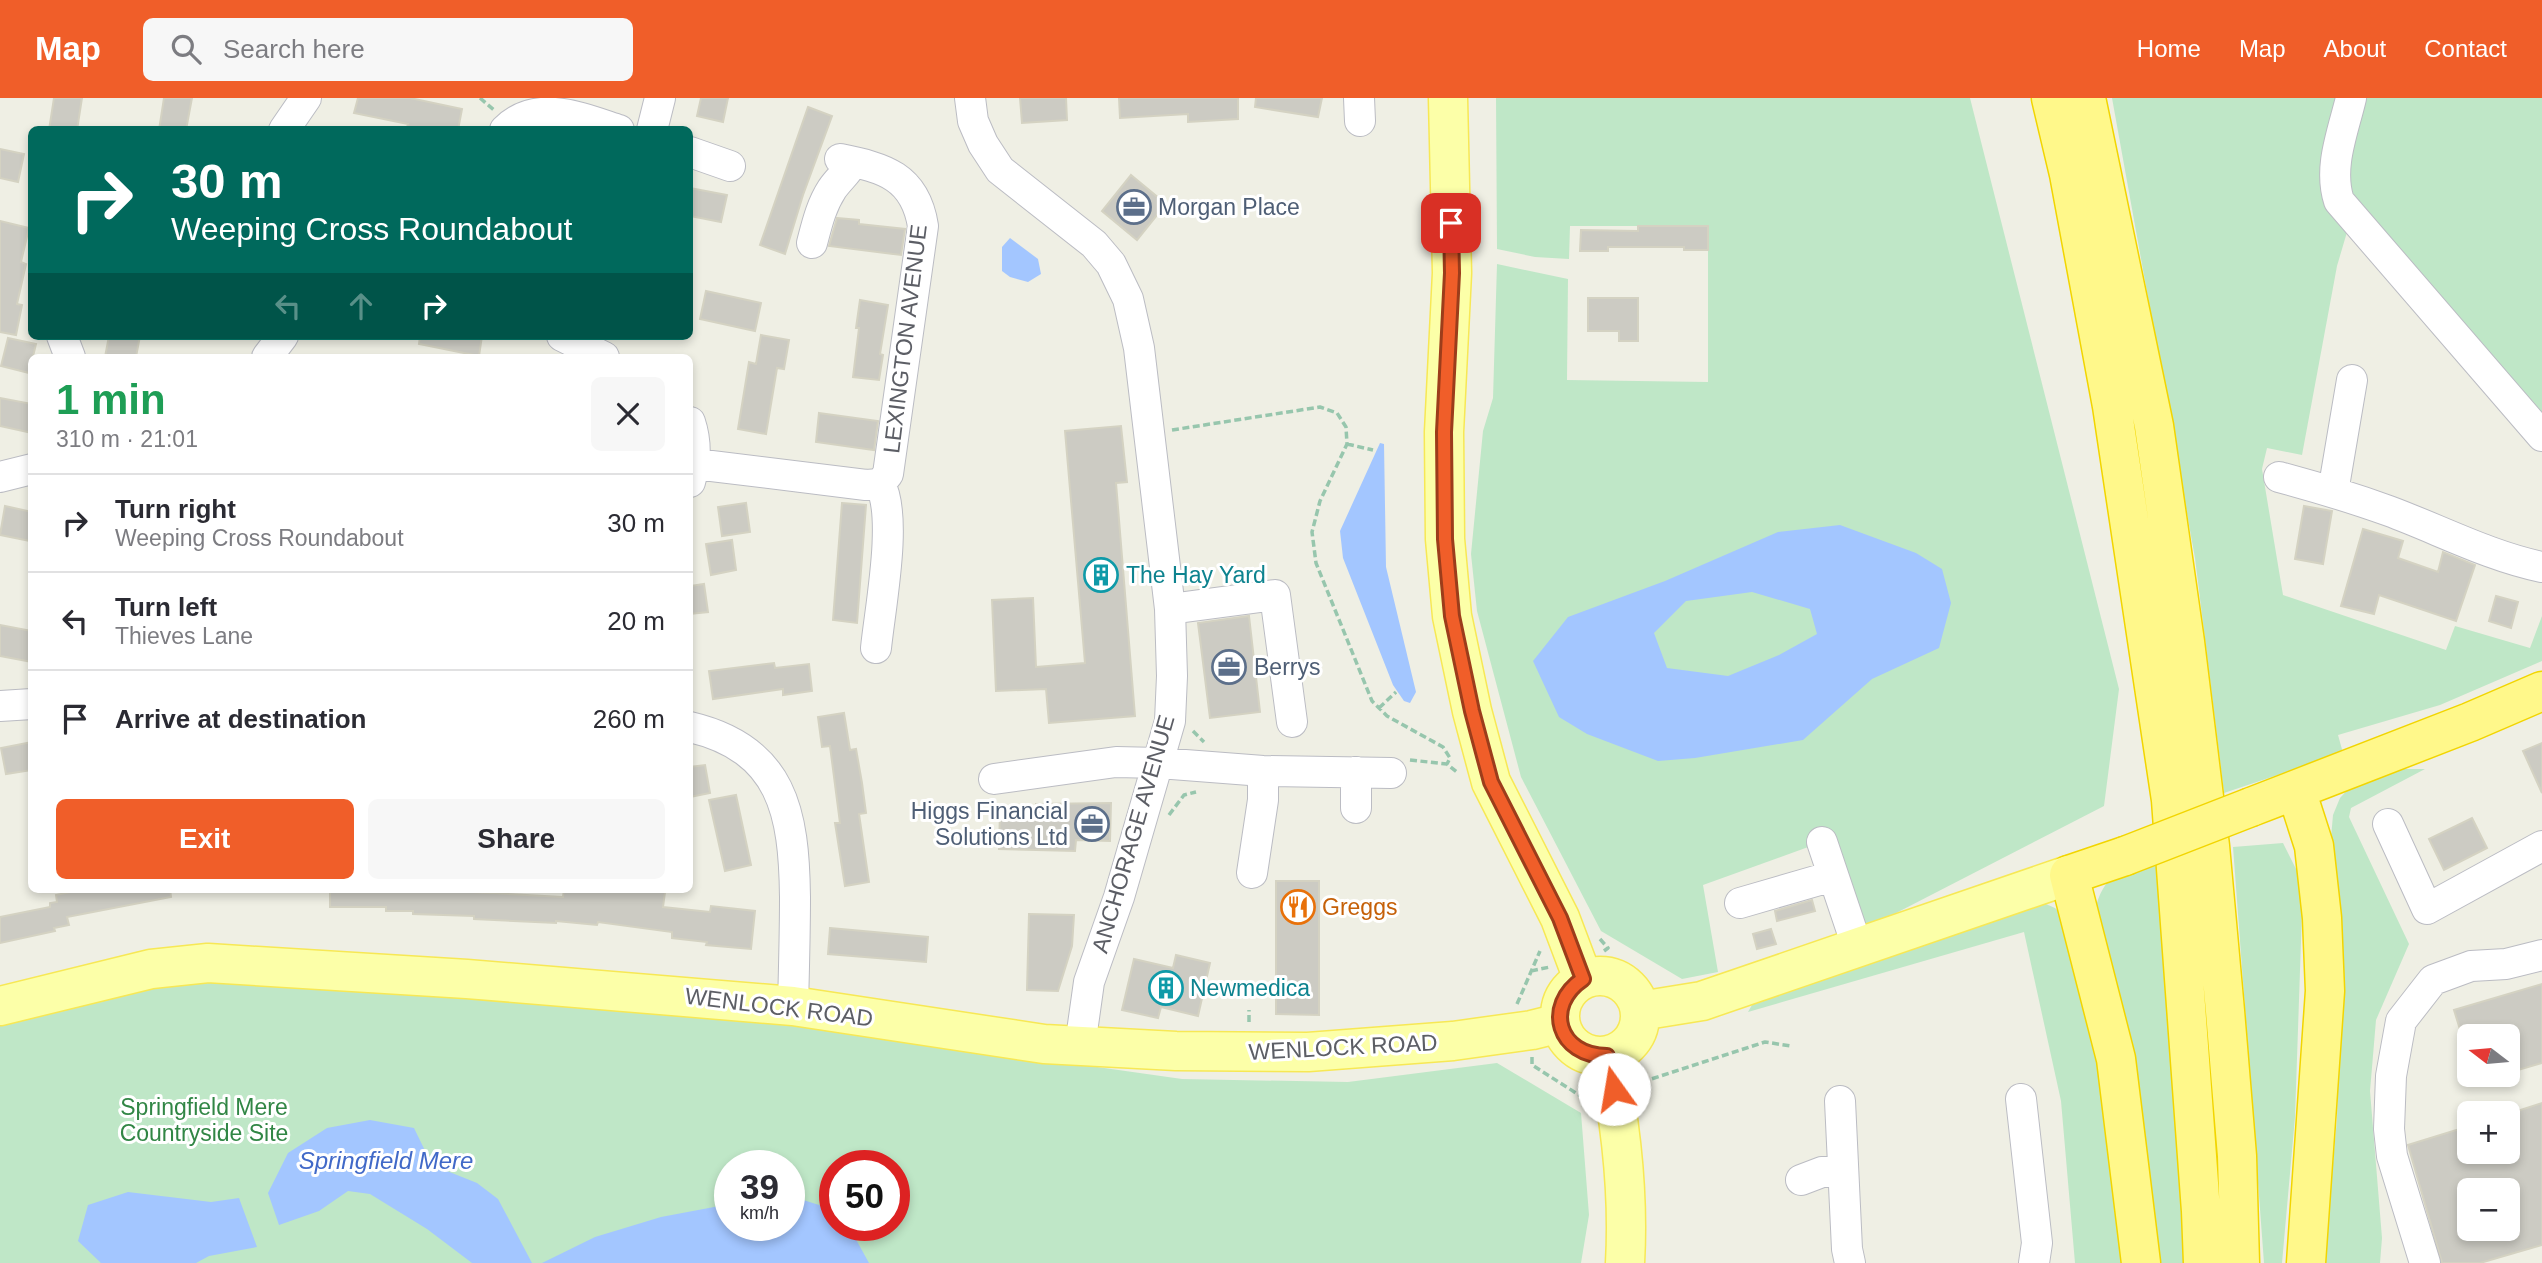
<!DOCTYPE html>
<meta charset="utf-8">
<style>
body{margin:0;font-family:Helvetica,sans-serif;background:#f7f7f7;color:#2b2b33;height:100vh;display:flex;flex-direction:column;font-size:26px;white-space:nowrap}
*{box-sizing:border-box;margin:0}
p{font-size:23px;color:#7c7c81}
.icon{flex:none;width:38px;height:38px;fill:none;stroke:currentColor;stroke-width:2;stroke-linecap:round;stroke-linejoin:round}
.map{position:relative;flex:1;overflow:hidden}
.side{position:absolute;left:28px;top:256px;width:665px;height:539px;display:flex;flex-direction:column;background:#fff;border-radius:10px;box-shadow:0 4px 10px #0003}
.side>*{flex:none}
.top-card{position:absolute;left:28px;top:28px;width:665px;height:214px;border-radius:10px;box-shadow:0 4px 10px #0003;background:#00695c;color:#fff;overflow:hidden}
.needle{width:46px;rotate:286deg}
.controls{position:absolute;left:2457px;top:926px;display:grid;gap:14px}
.controls a{display:grid;place-items:center;width:63px;height:63px;border-radius:10px;background:#fff;box-shadow:0 4px 10px #0003;font-size:35px}
.speed{position:absolute;left:714px;top:1052px;display:flex;gap:14px;font-size:35px;font-weight:700;text-align:center}
.speed>*{display:grid;place-content:center;width:91px;height:91px;border-radius:50%;background:#fff;box-shadow:0 4px 10px #0003;line-height:1}
.speed small{font-size:18px;font-weight:400}
.speed .limit{border:10px solid #d22;background:#fff;color:#111}
.pin{position:absolute;display:grid;place-items:center;width:60px;height:60px;color:#fff;margin:-30px;border-radius:14px;box-shadow:0 4px 10px #0006}
.me{position:absolute;width:77px;margin:-38px;rotate:347deg;stroke-linejoin:round;filter:drop-shadow(0 0 5px #0008)}
.turn{display:flex;align-items:center;gap:24px;height:147px;padding:0 28px;font-size:32px}
.turn .icon{width:91px;height:91px;stroke-width:2.5}
.turn b{display:block;font-size:49px;line-height:60px}
.lanes{display:flex;align-items:center;height:66px;padding:0 28px;background:#0003;justify-content:center;gap:35px;direction:ltr}
.lanes .off{opacity:.35}
.round{display:grid;place-items:center;flex:none;width:74px;height:74px;border-radius:10px;background:#f7f7f7}
.head{display:flex;align-items:center;justify-content:space-between;height:119px;padding:0 28px}
h1{font-size:42px;font-weight:600;line-height:52px;color:#1e9e55}
.button{display:flex;gap:14px;margin-top:auto;padding:14px 28px}
.button a{flex:1;height:80px;border-radius:10px;background:#f05e29;color:#fff;font-size:28px;font-weight:600;line-height:80px;text-align:center}
.button a+a{background:#f7f7f7;color:#2b2b33}
ul{padding:0;list-style:none}
li{display:flex;align-items:center;gap:21px;height:98px;padding:0 28px;border-top:2px solid #e1e1e2}
li div{flex:1}
li b{display:block;font-size:26px}
li em{font-style:normal}
header{display:flex;align-items:center;gap:42px;box-sizing:border-box;height:98px;padding:0 35px;background:#f05e29;color:#fff}
header strong{font-size:33px}
nav{display:flex;gap:38px;margin-inline-start:auto;font-size:24px}
.search{width:490px;height:63px;background:#f7f7f7;display:flex;align-items:center;gap:18px;box-sizing:border-box;padding:0 24px;border-radius:10px;color:#7c7c81;font-size:26px}
.map>svg:first-child{display:block}
.green{fill:#bfe7c7;fill-rule:evenodd}
.water{fill:#a3c6ff;fill-rule:evenodd}
.building{fill:#cccbc3;stroke:#d4d2c2;stroke-width:2;fill-rule:evenodd}
.lines{fill:none;stroke-linecap:round;stroke-linejoin:round}
.minor-casing{stroke:#bbbcc3;stroke-width:32}
.major-casing{stroke:#f7e855;stroke-width:41}
.highway-casing{stroke:#f2d500;stroke-width:41}
.path{stroke:#97c6ad;stroke-width:3.5;stroke-dasharray:7 3.5;stroke-linecap:butt}
.minor{stroke:#fff;stroke-width:30}
.major{stroke:#fcffa8;stroke-width:38}
.highway{stroke:#fff88a;stroke-width:38}
.highway-bridge-casing{stroke:#f2d500;stroke-width:41;stroke-linecap:butt}
.highway-bridge{stroke:#fff88a;stroke-width:38}
.route-casing{stroke:#9c3d1b;stroke-width:18}
.route{stroke:#f05e29;stroke-width:12}
.labels{text-anchor:middle;stroke-width:6;stroke-linejoin:round;paint-order:stroke}
.service-label{font-size:23px;fill:#4e5e75;stroke:#fff;text-anchor:start}
.street-label{font-size:23px;fill:#5c5e65;stroke:#fff}
.culture-label{font-size:23px;fill:#0d838f;stroke:#fff;text-anchor:start}
.food-label{font-size:23px;fill:#c56008;stroke:#fff;text-anchor:start}
.park-label{font-size:23px;fill:#318645;stroke:#fff}
.water-label{font-size:24px;font-style:italic;fill:#4169c8;stroke:#fff}
</style>
<header>
<strong>Map</strong>
<div class="search"><svg class="icon" aria-label="search" viewBox="0 0 24 24"><circle cx="10" cy="10" r="6"/><path d="M15 15l6 6"/></svg>Search here</div>
<nav><a>Home</a><a>Map</a><a>About</a><a>Contact</a></nav>
</header>
<div class="map">
<svg width="2542" height="1165" viewBox="0 0 2542 1165">
<rect width="100%" height="100%" fill="#efefe4"/>
<path class="green" d="M1496,0H1970L2119,591L2104,708L1867,830L1822,744L1703,787L1718,874L1682,881L1601,833L1521,679L1477,513L1471,456L1483,333L1493,300L1497,166L1568,181L1567,282L1708,284V128H1570L1569,161L1535,159L1497,151Z
M2112,0H2542V324L2355,107L2337,168L2302,357L2267,350L2262,371L2283,497L2446,552L2455,528L2530,550L2542,518V563L2440,607L2338,637L2343,655L2224,695L2195,460Z
M2400,671H2425L2351,710L2349,719L2409,846L2376,922L2370,993L2382,1140L2380,1165H2324L2337,1021L2341,845L2330,751L2333,717L2340,700L2350,689Z
M2283,745L2303,785L2295,1019L2282,1165H2264L2233,749Z
M2158,762L2187,1165H2152L2096,808C2107,771 2125,773 2158,762Z
M2039,803L2055,810L2067,821L2092,910L2124,1165H2075L2061,1003L2024,834L1748,914L1756,900Z
M193,877L672,909L1182,981L1348,984L1497,965L1581,1015L1589,1117L1581,1165H0V923ZM730,1068H789V1127H730ZM835,1068H894V1127H835Z"/>
<path class="water" d="M1010,140L1038,161L1041,176L1028,184L1010,179L1002,173V149Z
M1380,345L1384,346L1386,469L1416,594L1410,605L1404,603L1393,587L1343,460L1340,433Z
M1840,427L1916,455L1942,471L1951,505L1939,550L1872,581L1803,642L1695,660L1658,663L1587,636L1559,619L1533,563L1568,519L1665,483L1778,434ZM1752,494L1810,511L1817,536L1779,557L1728,578L1667,570L1654,535L1686,503Z
M370,1022L414,1030L432,1067L477,1085L498,1101L532,1165H472L427,1131L370,1096L348,1093L319,1113L279,1127L268,1095L288,1055L327,1030Z
M128,1094L211,1104L239,1100L257,1149L209,1158L196,1165H101L78,1143L88,1107Z
M789,1101H800L835,1112V1127H848L869,1165H542L595,1139L661,1119L730,1106V1127H789Z"/>
<path class="building" d="M54,0H82L77,32H49Z
M164,0H192L186,32H159Z
M358,0H410L462,11L458,32H406L408,26L354,15Z
M701,0H728L723,24L697,18Z
M1020,0H1066L1067,22L1022,25Z
M1119,0H1238V21L1188,24V16L1120,20Z
M1256,0H1322L1318,19L1255,9Z
M808,9L832,18L803,97L785,156L760,147Z
M0,51L24,56L18,84L0,80Z
M1131,77L1166,106L1137,142L1102,113Z
M690,90L727,97L721,124L690,118Z
M837,120L859,122V126L905,131L901,157L829,148Z
M0,123L29,130L21,164L26,166L17,206L22,207L16,237L0,234Z
M1638,128H1708V152H1684V149H1608V153H1580L1581,132L1638,133Z
M706,193L761,205L755,233L700,221Z
M1588,200H1638V243H1619V233H1588Z
M860,202L888,207L880,256L883,257L879,282L853,279L859,230H856Z
M761,237L789,242L784,271L777,270L766,336L738,331L749,264L756,266Z
M109,238H140L136,259H105Z
M420,238H482L479,258L419,246Z
M8,240L36,246L29,275L1,268Z
M0,300L32,306V335L0,328Z
M819,315L878,323L874,352L816,344Z
M1121,328L1127,384L1116,385L1135,618L1049,625L1046,591L996,593L992,502L1033,500L1036,569L1085,565L1065,333Z
M746,405L750,434L722,438L718,409Z
M842,405L866,407L857,525L833,522Z
M5,408L32,414L30,443L0,437Z
M2304,408L2332,413L2323,466L2295,461Z
M2363,431L2403,443L2398,460L2438,474L2443,454L2475,467L2456,523L2379,497L2374,516L2341,508Z
M732,442L736,472L711,477L706,446Z
M704,486L708,514L690,516V488Z
M2496,498L2518,504L2511,530L2489,523Z
M1249,518L1260,614L1210,620L1198,525Z
M0,527L32,533V564L0,558Z
M774,565L775,570L809,566L812,593L783,597V591L713,601L709,573Z
M844,615L850,652L856,651L862,685L866,715L859,716L869,784L845,788L835,725H840L830,648L822,649L818,619Z
M32,644V672L6,676L1,650Z
M2542,645V695L2523,653Z
M705,667L710,695L690,699V669Z
M736,697L751,767L725,773L709,702Z
M1111,705L1110,743L1076,742L1075,753L999,751L1000,713L1036,714V706Z
M2472,720L2487,750L2444,772L2429,741Z
M1276,783H1319V917L1276,916Z
M85,791H170L171,799L67,819L69,827L54,830L55,833L0,845V819L50,809V805L57,804L56,797Z
M330,791H471V794L563,799L564,791H642L665,794L663,809L710,814L711,808L755,813L751,851L706,847L707,844L672,840V834L598,824L597,827L556,823V825L474,821V818L413,816V813H386V809H330Z
M1812,802L1815,813L1777,823L1775,813Z
M1029,816L1074,817L1072,848L1058,893L1027,892Z
M830,830L928,839L926,864L828,856Z
M1771,831L1776,846L1757,851L1753,836Z
M1176,857L1210,865L1198,918L1161,909L1158,920L1122,912L1134,861L1173,870Z
M2542,886V965L2508,975V938H2462L2454,912Z
M2542,1005V1147L2480,1165H2442L2408,1047L2469,1028V1054H2508V1016ZM2469,1092H2508V1130H2469Z"/>
<g class="lines">
<g class="minor-casing">
<path id="minor" d="M970,0L973,23L983,46L1000,72L1094,146L1111,166L1128,201L1139,250L1170,511L1172,578L1170,623L1119,799L1089,884L1080,948
M1359,0L1360,23
M2351,0C2343,34 2328,69 2339,103L2542,338
M284,32L306,0
M505,32C536,0 582,20 619,32
M652,32L660,0
M690,54L730,68
M812,145C817,126 821,108 832,91C839,81 847,75 853,64
M62,238L70,259
M562,238L604,259
M267,259L283,238
M690,324C697,345 696,364 690,384
M695,366L866,387L880,386L888,376L923,128C915,78 884,70 840,61
M0,379L32,371
M2279,379C2316,389 2353,400 2389,413C2440,432 2489,458 2542,469
M2333,394L2352,282
M1170,511L1275,497L1292,624
M876,550C880,510 898,419 880,386
M0,608L32,606
M690,629C783,651 794,715 795,799C795,835 794,871 793,908
M994,681L1116,664L1159,665L1263,673L1391,675
M1356,710V674
M2388,726L2427,811L2542,748
M1822,744L1858,851
M1252,775L1263,702V673
M1740,805L1833,778
M2021,1001L2037,1145L2034,1165
M1840,1003L1847,1151L1850,1165
M1801,1082L1822,1074L1843,1073
M2425,1165L2392,1058L2389,1031L2391,978L2401,923L2433,882L2471,868L2506,866L2542,857"/>
</g>
<g class="major-casing">
<path id="major" d="M1448,0L1452,175L1444,334L1445,441L1452,518L1472,613L1491,684L1560,820L1583,881
M1560 918a40 40 0 1 1 80 0a40 40 0 1 1-80 0Z
M0,908L151,871L208,865L467,881L793,908L1044,946L1176,953L1308,954L1453,943L1532,932L1560,925
M1640,913L1702,903L2069,777
M1607,958C1621,1026 1629,1095 1625,1165"/>
</g>
<g class="highway-casing">
<path id="highway" d="M2051,0L2069,76L2112,308L2171,702L2201,1113L2203,1165
M2086,0L2154,328L2185,544L2210,748L2225,913L2237,1058L2240,1165
M2296,692L2314,748L2322,820L2325,893L2306,1165
M2251,709L2470,624L2542,593
M2125,758L2069,777L2116,961L2141,1165"/>
</g>
<path class="path" d="M480,0L494,12
M1172,332L1320,309L1337,315L1346,329L1347,346L1320,403L1312,434L1316,465L1372,603L1387,618L1443,649L1450,660L1447,666
M1347,346L1373,352
M1379,610L1396,594
M1193,633L1204,644
M1410,662L1447,666L1458,675
M1169,717L1184,697L1196,694
M1600,841L1608,850L1604,853
M1531,873L1550,869
M1517,906L1540,853
M1249,924V912
M1532,959V967L1587,1002
M1642,984L1765,944L1791,948"/>
<use href="#minor" class="minor"/>
<use href="#major" class="major"/>
<use href="#highway" class="highway"/>
<g class="highway-bridge-casing">
<path id="highway-bridge" d="M2125,758L2251,709"/>
</g>
<use href="#highway-bridge" class="highway-bridge"/>
</g>
<g class="lines">
<g class="route-casing">
<path id="route" d="M1451,125L1452,175L1444,334L1445,441L1452,518L1472,613L1491,684L1560,820L1583,881C1543,908 1558,958 1607,958L1614,991"/>
</g>
<use href="#route" class="route"/>
</g>
<defs>
<g id="office-ring" transform="scale(1.75)"><circle r="9.5" fill="#fff" stroke="#5c6f8a" stroke-width="1.5"/><path d="M-6-3h4V-5.5h4V-3h4V5H-6ZM-1-4.5V-3h2v-1.5ZM-6 0V1H6V0Z" fill="#5c6f8a"/></g>
<g id="building-ring" transform="scale(1.75)"><circle r="9.5" fill="#fff" stroke="#0f9aa8" stroke-width="1.5"/><path d="M-4-6H4V6H1V3H-1V6H-4ZM-2.5-4.3h1.7v1.8h-1.7ZM.8-4.3h1.7v1.8H.8ZM-2.5-1h1.7V.8h-1.7ZM.8-1h1.7V.8H.8Z" fill="#0f9aa8"/></g>
<g id="restaurant-ring" transform="scale(1.75)"><circle r="9.5" fill="#fff" stroke="#e8710a" stroke-width="1.5"/><path d="M-5-6h1v4h1v-4h1v4h1v-4h1v5L-1.5 .5V6h-2V.5L-5-1ZM5-6V6H3V1.5H1.5Q1.5-4 5-6Z" fill="#e8710a"/></g>
</defs>
<g fill-rule="evenodd">
<use href="#office-ring" x="1134" y="109"/>
<use href="#building-ring" x="1101" y="477"/>
<use href="#office-ring" x="1229" y="569"/>
<use href="#office-ring" x="1092" y="726"/>
<use href="#restaurant-ring" x="1298" y="809"/>
<use href="#building-ring" x="1166" y="890"/>
</g>
<g class="labels">
<g class="service-label">
<text x="1158" y="117">Morgan Place</text>
<text x="1254" y="577">Berrys</text>
<text x="1068" y="721" text-anchor="end">Higgs Financial<tspan x="1068" dy="26">Solutions Ltd</tspan></text>
</g>
<g class="street-label">
<text transform="translate(905 241) rotate(-83)" y="8">LEXINGTON AVENUE</text>
<text transform="translate(1133 736) rotate(-74)" y="8">ANCHORAGE AVENUE</text>
<text transform="translate(779 909) rotate(7)" y="8">WENLOCK ROAD</text>
<text transform="translate(1343 949) rotate(-3)" y="8">WENLOCK ROAD</text>
</g>
<g class="culture-label">
<text x="1126" y="485">The Hay Yard</text>
<text x="1190" y="898">Newmedica</text>
</g>
<g class="food-label">
<text x="1322" y="817">Greggs</text>
</g>
<g class="park-label">
<text x="204" y="1017">Springfield Mere<tspan x="204" dy="26">Countryside Site</tspan></text>
</g>
<g class="water-label">
<text x="386" y="1071">Springfield Mere</text>
</g>
</g>
</svg>
<div class="controls">
<a><svg class="needle" viewBox="-14 -14 28 28"><path d="M0-13l5 13h-10z" fill="#e53935"/><path d="M0 13l5-13h-10z" fill="#7c7c81"/></svg></a>
<a>+</a>
<a>−</a>
</div>
<div class="speed"><div>39<small>km/h</small></div><div class="limit">50</div></div>
<div class="pin" style="left:1451px;top:125px;background:#d93025"><svg class="icon" aria-label="arrive" viewBox="0 0 24 24"><path d="M6 21V4h12l-3 4 3 4H6"/></svg></div>
<svg class="me" style="left:1614px;top:991px" viewBox="-20 -20 40 40"><circle r="19" fill="#fff"/><path d="M0-13L10 11 0 6-10 11z" fill="#f05e29"/></svg>
<div class="top-card">
<div class="turn"><svg class="icon" aria-label="right" viewBox="0 0 24 24"><path d="M7 20v-9h11M14 6l5 5-5 5"/></svg><div><b>30 m</b>Weeping Cross Roundabout</div></div>
<div class="lanes"><svg class="icon off" aria-label="left" viewBox="0 0 24 24"><path d="M17 20v-9H6M10 6l-5 5 5 5"/></svg><svg class="icon off" aria-label="ahead" viewBox="0 0 24 24"><path d="M12 20V5M6 11l6-6 6 6"/></svg><svg class="icon" aria-label="right" viewBox="0 0 24 24"><path d="M7 20v-9h11M14 6l5 5-5 5"/></svg></div>
</div>
<section class="side">
<div class="head"><div><h1>1 min</h1><p>310 m · 21:01</p></div><a class="round"><svg class="icon" aria-label="close" viewBox="0 0 24 24"><path d="M6 6l12 12M18 6L6 18"/></svg></a></div>
<ul>
<li><svg class="icon" aria-label="right" viewBox="0 0 24 24"><path d="M7 20v-9h11M14 6l5 5-5 5"/></svg><div><b>Turn right</b><p>Weeping Cross Roundabout</p></div><em>30 m</em></li>
<li><svg class="icon" aria-label="left" viewBox="0 0 24 24"><path d="M17 20v-9H6M10 6l-5 5 5 5"/></svg><div><b>Turn left</b><p>Thieves Lane</p></div><em>20 m</em></li>
<li><svg class="icon" aria-label="arrive" viewBox="0 0 24 24"><path d="M6 21V4h12l-3 4 3 4H6"/></svg><div><b>Arrive at destination</b></div><em>260 m</em></li>
</ul>
<div class="button"><a>Exit</a><a>Share</a></div>
</section>
</div>
